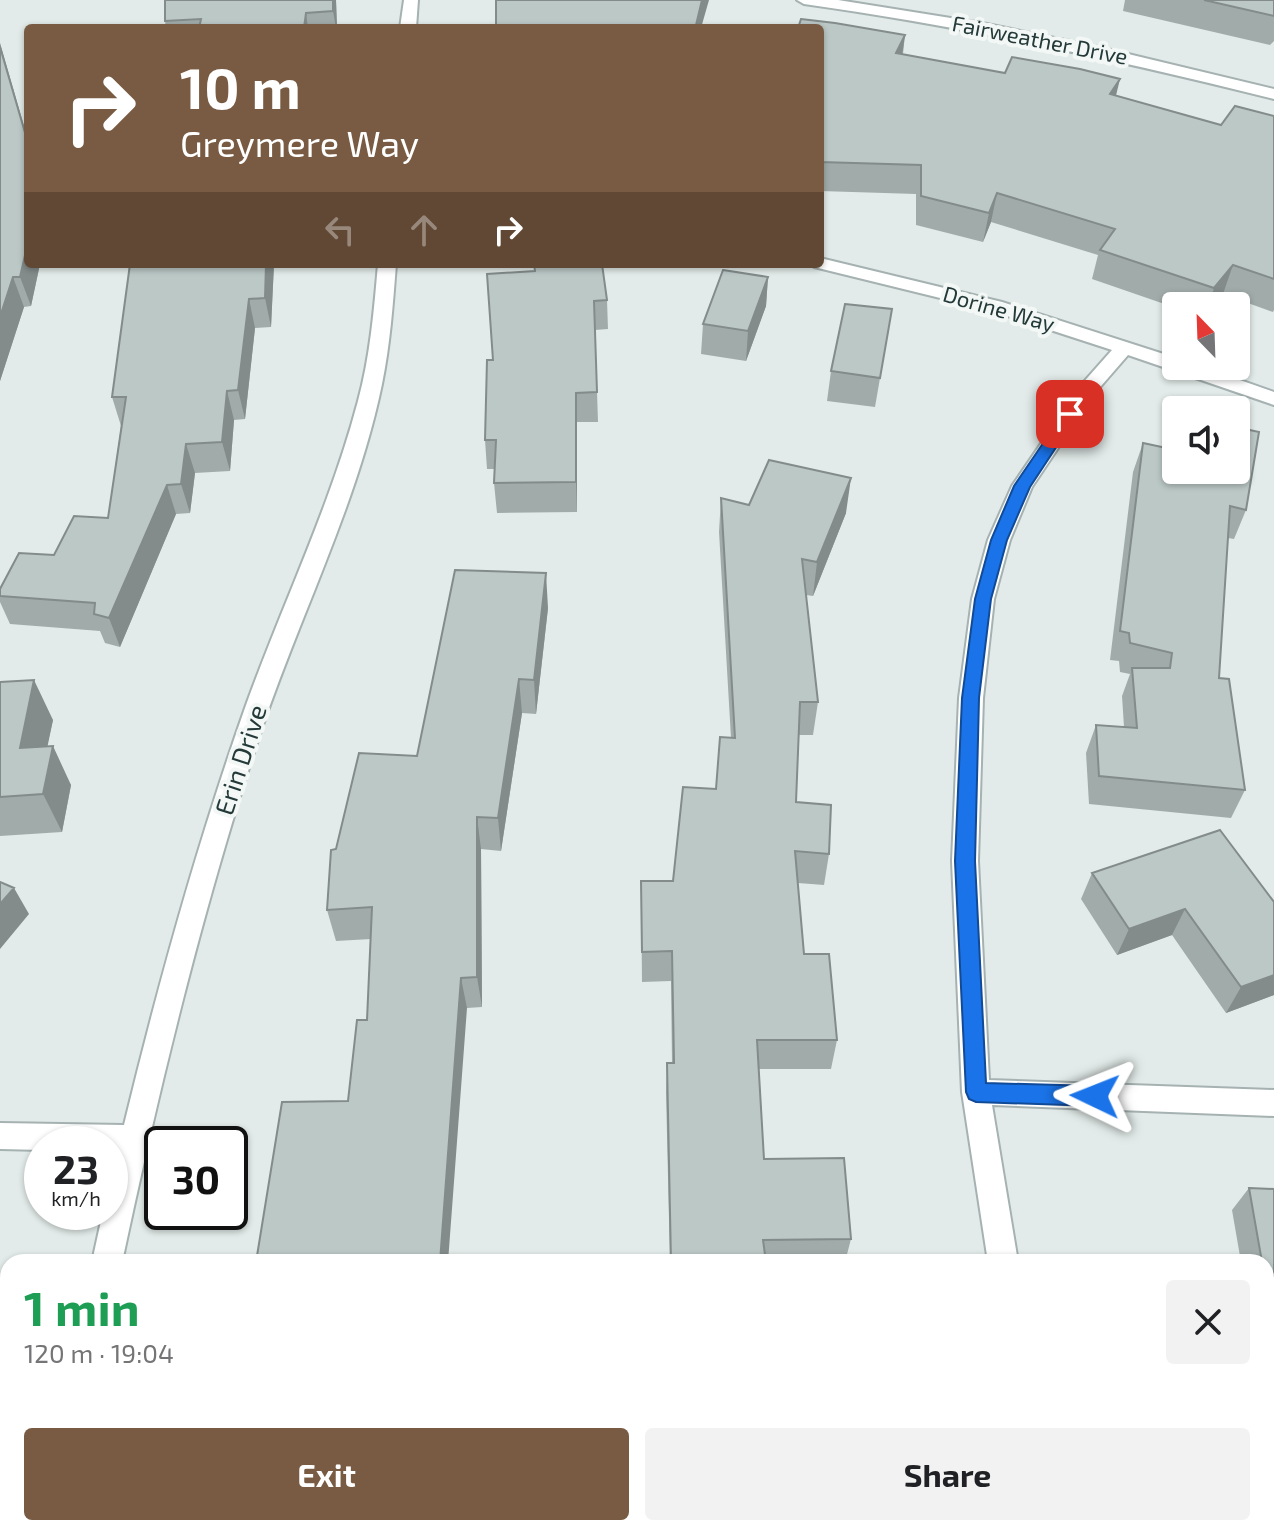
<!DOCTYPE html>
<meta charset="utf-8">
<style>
body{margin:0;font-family:"Exo 2",sans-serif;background:#f2f2f2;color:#202124;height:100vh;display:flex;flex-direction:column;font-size:30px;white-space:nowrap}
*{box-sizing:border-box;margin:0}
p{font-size:26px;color:#757577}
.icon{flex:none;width:44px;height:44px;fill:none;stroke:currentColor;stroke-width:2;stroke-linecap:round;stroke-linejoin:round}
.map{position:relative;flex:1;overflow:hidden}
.details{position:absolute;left:0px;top:1254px;width:1274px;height:282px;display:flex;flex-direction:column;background:#fff;border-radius:24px 24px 0 0;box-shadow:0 2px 6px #0004}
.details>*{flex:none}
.top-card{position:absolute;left:24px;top:24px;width:800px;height:244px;border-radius:8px;box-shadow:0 2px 6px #0004;background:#785b42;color:#fff;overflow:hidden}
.needle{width:52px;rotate:337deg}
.tools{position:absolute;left:1162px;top:292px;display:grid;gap:16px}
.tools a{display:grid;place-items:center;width:88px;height:88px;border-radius:8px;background:#fff;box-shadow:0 2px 6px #0004;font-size:40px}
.speed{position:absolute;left:24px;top:1126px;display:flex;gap:16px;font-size:40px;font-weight:700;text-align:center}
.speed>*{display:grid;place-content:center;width:104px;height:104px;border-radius:50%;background:#fff;box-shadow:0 2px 6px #0004;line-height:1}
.speed small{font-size:20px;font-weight:400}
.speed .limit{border:4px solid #111;border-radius:12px;background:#fff;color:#111}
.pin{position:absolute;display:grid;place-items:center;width:68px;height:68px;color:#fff;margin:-34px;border-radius:16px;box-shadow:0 4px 12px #0006}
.me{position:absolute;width:88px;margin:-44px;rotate:272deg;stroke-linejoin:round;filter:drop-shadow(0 0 6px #0008)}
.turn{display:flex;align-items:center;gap:28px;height:168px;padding:0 24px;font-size:36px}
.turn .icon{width:104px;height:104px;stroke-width:2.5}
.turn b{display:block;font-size:56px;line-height:68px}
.lanes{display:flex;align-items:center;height:76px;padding:0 24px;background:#0003;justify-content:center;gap:40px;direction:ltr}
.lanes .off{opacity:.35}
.round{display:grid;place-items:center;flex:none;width:84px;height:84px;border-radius:8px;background:#f2f2f2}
.overview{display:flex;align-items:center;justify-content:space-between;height:136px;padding:0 24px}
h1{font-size:48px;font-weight:700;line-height:60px;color:#1e9e55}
.primary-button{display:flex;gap:16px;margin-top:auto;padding:16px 24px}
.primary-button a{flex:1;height:92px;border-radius:8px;background:#785b42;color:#fff;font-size:32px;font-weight:700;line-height:92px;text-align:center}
.primary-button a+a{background:#f2f2f2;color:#202124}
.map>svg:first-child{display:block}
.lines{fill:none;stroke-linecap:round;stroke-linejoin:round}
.street-casing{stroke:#a5b2b1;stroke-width:4}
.street{fill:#fff;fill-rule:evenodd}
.wall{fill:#a1acaa}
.shaded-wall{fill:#838c8b}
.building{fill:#bbc8c6;stroke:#838c8b;stroke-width:2}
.route{fill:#1a73e8;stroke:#114b97;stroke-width:2}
.labels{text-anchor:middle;stroke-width:8;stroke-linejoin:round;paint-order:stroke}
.far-street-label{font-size:22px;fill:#243a39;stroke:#f3f8f6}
.street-label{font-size:26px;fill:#243a39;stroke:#f3f8f6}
</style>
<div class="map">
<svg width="1274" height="1535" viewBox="0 0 1274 1535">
<rect width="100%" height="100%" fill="#e2ebe9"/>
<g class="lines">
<g class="street-casing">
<path id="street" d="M404,0H418L416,28H400Z
M797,0H838L982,23L1099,47L1274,89V99C1118,60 963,26 804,4Z
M820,258L1002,302L1176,358V366H1200L1274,392V405L1128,355L1095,393L1032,487L1010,540L994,599L983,698L978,861L989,1080L1274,1090V1116L992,1105L1018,1262H988L962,1092L952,861L959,698L972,599L988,540L1012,486L1081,385L1112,350L989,310L814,267L812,264H820Z
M378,264H396C393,304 390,345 382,384C357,505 299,617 260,734C203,907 160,1084 122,1262H92L103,1212H110V1183L117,1152H110V1144H42V1150L0,1149V1123L124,1125C158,985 197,844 245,708C282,605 330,507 358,401C370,357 374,310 378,264Z
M46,1528H80L78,1535H44Z
M1034,1528H1068L1070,1535H1036Z"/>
</g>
<use href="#street" class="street"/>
</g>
<path class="wall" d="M336,0L337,28H166L165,21Z
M1125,0H1274V41L1270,45L1123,11Z
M820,28L905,35L903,54L1116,96L1221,125L1274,116V310L1273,312L1223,294L1214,306H1176V308L1092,279L1098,255L991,222L983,242L916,225V194L820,191Z
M0,43L28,264H40L31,306L24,307L0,381Z
M274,264L271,327L255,328L245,419L234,420L230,471L195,473L190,513L176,514L120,647L105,643L100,631L10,624L0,602V589L54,555L108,518L121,426L112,397Z
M487,274L607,300L608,329L595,330L598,422H577V512L497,513L494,483V469H487L485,440L493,360Z
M768,277L766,306L746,361L701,354L703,324Z
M892,309L875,407L827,401L831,371Z
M1143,443L1246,510L1234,539L1228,538L1219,678L1245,790L1231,818L1089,804L1086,753L1096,725L1124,727L1122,696L1130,674L1120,672L1119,661L1110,660L1133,472Z
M721,498L749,505L846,513L813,596L806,595L818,702L813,735H799L796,802L829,854L824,885L798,883L804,954L837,1040L831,1069H759L764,1159L851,1239L845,1262H670L666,1092L667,1063H672L671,981L642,982L641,881H673L716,789L731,738L719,532Z
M548,608L536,714L522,713L501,851L481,849L482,1007L467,1008L348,1101L367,1020L371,939L336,941L327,910L336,849Z
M0,682L53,720L47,746L71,785L62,832L0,836Z
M1092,873L1274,902V995L1226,1013L1172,935L1117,955L1081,899Z
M1249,1188L1274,1189V1397L1266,1396V1262H1241L1232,1210Z
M1274,1480V1535H1253L1251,1528H1266V1483Z"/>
<path class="shaded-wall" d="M333,0H336L337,28H336L333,11Z
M702,0H709L701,28L696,25Z
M306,13L308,28H304Z
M905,35L901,63L896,53Z
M0,43L28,140V143L0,47Z
M1120,79L1113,108L1110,94Z
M997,193L991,222L983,242L989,213Z
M28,242V264H40L31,306L20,277Z
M266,264H274L271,327L265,298Z
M1233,265L1223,294L1214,306H1209L1214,288Z
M13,277L24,307L0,381V317Z
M768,277L766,306L746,361L748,331Z
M249,299L255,328L245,419L238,390Z
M227,391L234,420L230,471L222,442Z
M576,393L577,422V512L576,482Z
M186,444L195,473L190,513L181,484Z
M851,478L846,513L813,596L817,562Z
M167,485L176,514L120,647L109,618Z
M546,573L548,608L536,714L534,680Z
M519,679L522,713L501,851L498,818Z
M34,680L53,720L39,787L20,748Z
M53,746L71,785L62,832L43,794Z
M477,817L481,849L482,1007L477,977Z
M14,888L29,914L0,949V904Z
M1185,909L1172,935L1117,955L1129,929Z
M1274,975V995L1226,1013L1241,987Z
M461,978L467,1008L448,1262H440Z
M426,1528H433V1535H426Z"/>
<path class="building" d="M165,0H333V11L306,13L304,28H199L201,19L165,21Z
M496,0H702L696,25L743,28H496Z
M1204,0H1274V16Z
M801,19L835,23L905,35L896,53L1005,73L1012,57L1080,69L1120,79L1110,94L1221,125L1235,106L1274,116V279L1233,265L1214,288L1100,250L1115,229L997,193L989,213L921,196V165L820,162V28H798Z
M0,47L26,136L28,135V242L20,277H13L0,317Z
M130,264H266L265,298L249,299L238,390L227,391L222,442L186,444L181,484L167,485L109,618L94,614L95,603L0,596V589L19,553L54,555L74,516L108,518L126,397H112Z
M534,264H602L607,300L594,301L597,392L576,393V482L494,483L496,440H485L487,360H493L487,274L535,271Z
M723,270L768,277L748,331L703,324Z
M845,304L892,309L880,378L831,371Z
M1236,427L1259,432L1246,510L1230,506L1219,678L1229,679L1245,790L1099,776L1096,725L1137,728L1132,668H1170L1172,653L1130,643L1129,633L1120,631L1143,443L1176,450V470H1236Z
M769,460L851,478L817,562L802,559L818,702H800L796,802L831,805L829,854L795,851L804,954H829L837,1040H757L764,1159L844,1158L851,1239L763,1240L766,1262H671L667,1063H674L672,951L642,952L641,881H673L683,787L716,789L720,737L735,738L721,498L749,505Z
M455,570L546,573L534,680L519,679L498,818L477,817V977L461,978L440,1262H256L282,1102L348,1101L357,1020H367L372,907L327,910L331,850L336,849L359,753L417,756Z
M34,680L20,748L53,746L43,794L0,797V682Z
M1220,830L1274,902V975L1241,987L1185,909L1129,929L1092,873Z
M0,882L14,888L0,904Z
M1249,1188L1274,1189V1378L1266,1377V1262H1262Z
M1274,1480V1498L1267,1482Z
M303,1528H426V1535H302Z
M690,1528H792L794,1535H684V1533L690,1532Z"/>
<path class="route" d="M1070,409L1078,414L1030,487L1007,540L991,599L979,698L975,861L986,1083L1095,1086L1103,1089L1106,1096L1103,1103L1095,1106L976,1102L969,1099L966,1092L955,861L962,698L975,599L991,540L1014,486L1065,411Z"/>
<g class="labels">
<g class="far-street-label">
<text transform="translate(1040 40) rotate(11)" y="8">Fairweather Drive</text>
<text transform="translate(999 309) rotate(16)" y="8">Dorine Way</text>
</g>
<g class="street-label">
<text transform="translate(241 760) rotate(-72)" y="9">Erin Drive</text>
</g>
</g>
</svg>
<div class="tools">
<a><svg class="needle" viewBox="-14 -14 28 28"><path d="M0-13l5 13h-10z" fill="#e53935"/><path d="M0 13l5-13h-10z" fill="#757577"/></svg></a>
<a><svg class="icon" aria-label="sound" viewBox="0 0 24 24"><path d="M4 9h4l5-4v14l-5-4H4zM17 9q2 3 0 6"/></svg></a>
</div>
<div class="speed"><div>23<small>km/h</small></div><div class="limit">30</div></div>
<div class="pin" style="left:1070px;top:414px;background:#d93025"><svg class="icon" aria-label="arrive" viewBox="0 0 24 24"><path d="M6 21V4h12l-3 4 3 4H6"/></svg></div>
<svg class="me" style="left:1095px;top:1096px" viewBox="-20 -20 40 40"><path d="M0-17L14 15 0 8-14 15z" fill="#1a73e8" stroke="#fff" stroke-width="4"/></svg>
<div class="top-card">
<div class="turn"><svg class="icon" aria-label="right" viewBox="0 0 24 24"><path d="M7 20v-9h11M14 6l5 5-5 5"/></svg><div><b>10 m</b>Greymere Way</div></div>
<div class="lanes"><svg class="icon off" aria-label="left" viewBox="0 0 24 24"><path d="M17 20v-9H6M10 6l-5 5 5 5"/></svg><svg class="icon off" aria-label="ahead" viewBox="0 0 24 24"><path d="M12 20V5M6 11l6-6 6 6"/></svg><svg class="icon" aria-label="right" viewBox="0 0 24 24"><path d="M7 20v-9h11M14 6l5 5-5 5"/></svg></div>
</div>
<section class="details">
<div class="overview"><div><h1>1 min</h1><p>120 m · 19:04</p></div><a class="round"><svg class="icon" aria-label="close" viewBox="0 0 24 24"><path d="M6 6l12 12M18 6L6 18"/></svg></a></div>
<div class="primary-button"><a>Exit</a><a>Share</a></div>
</section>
</div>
